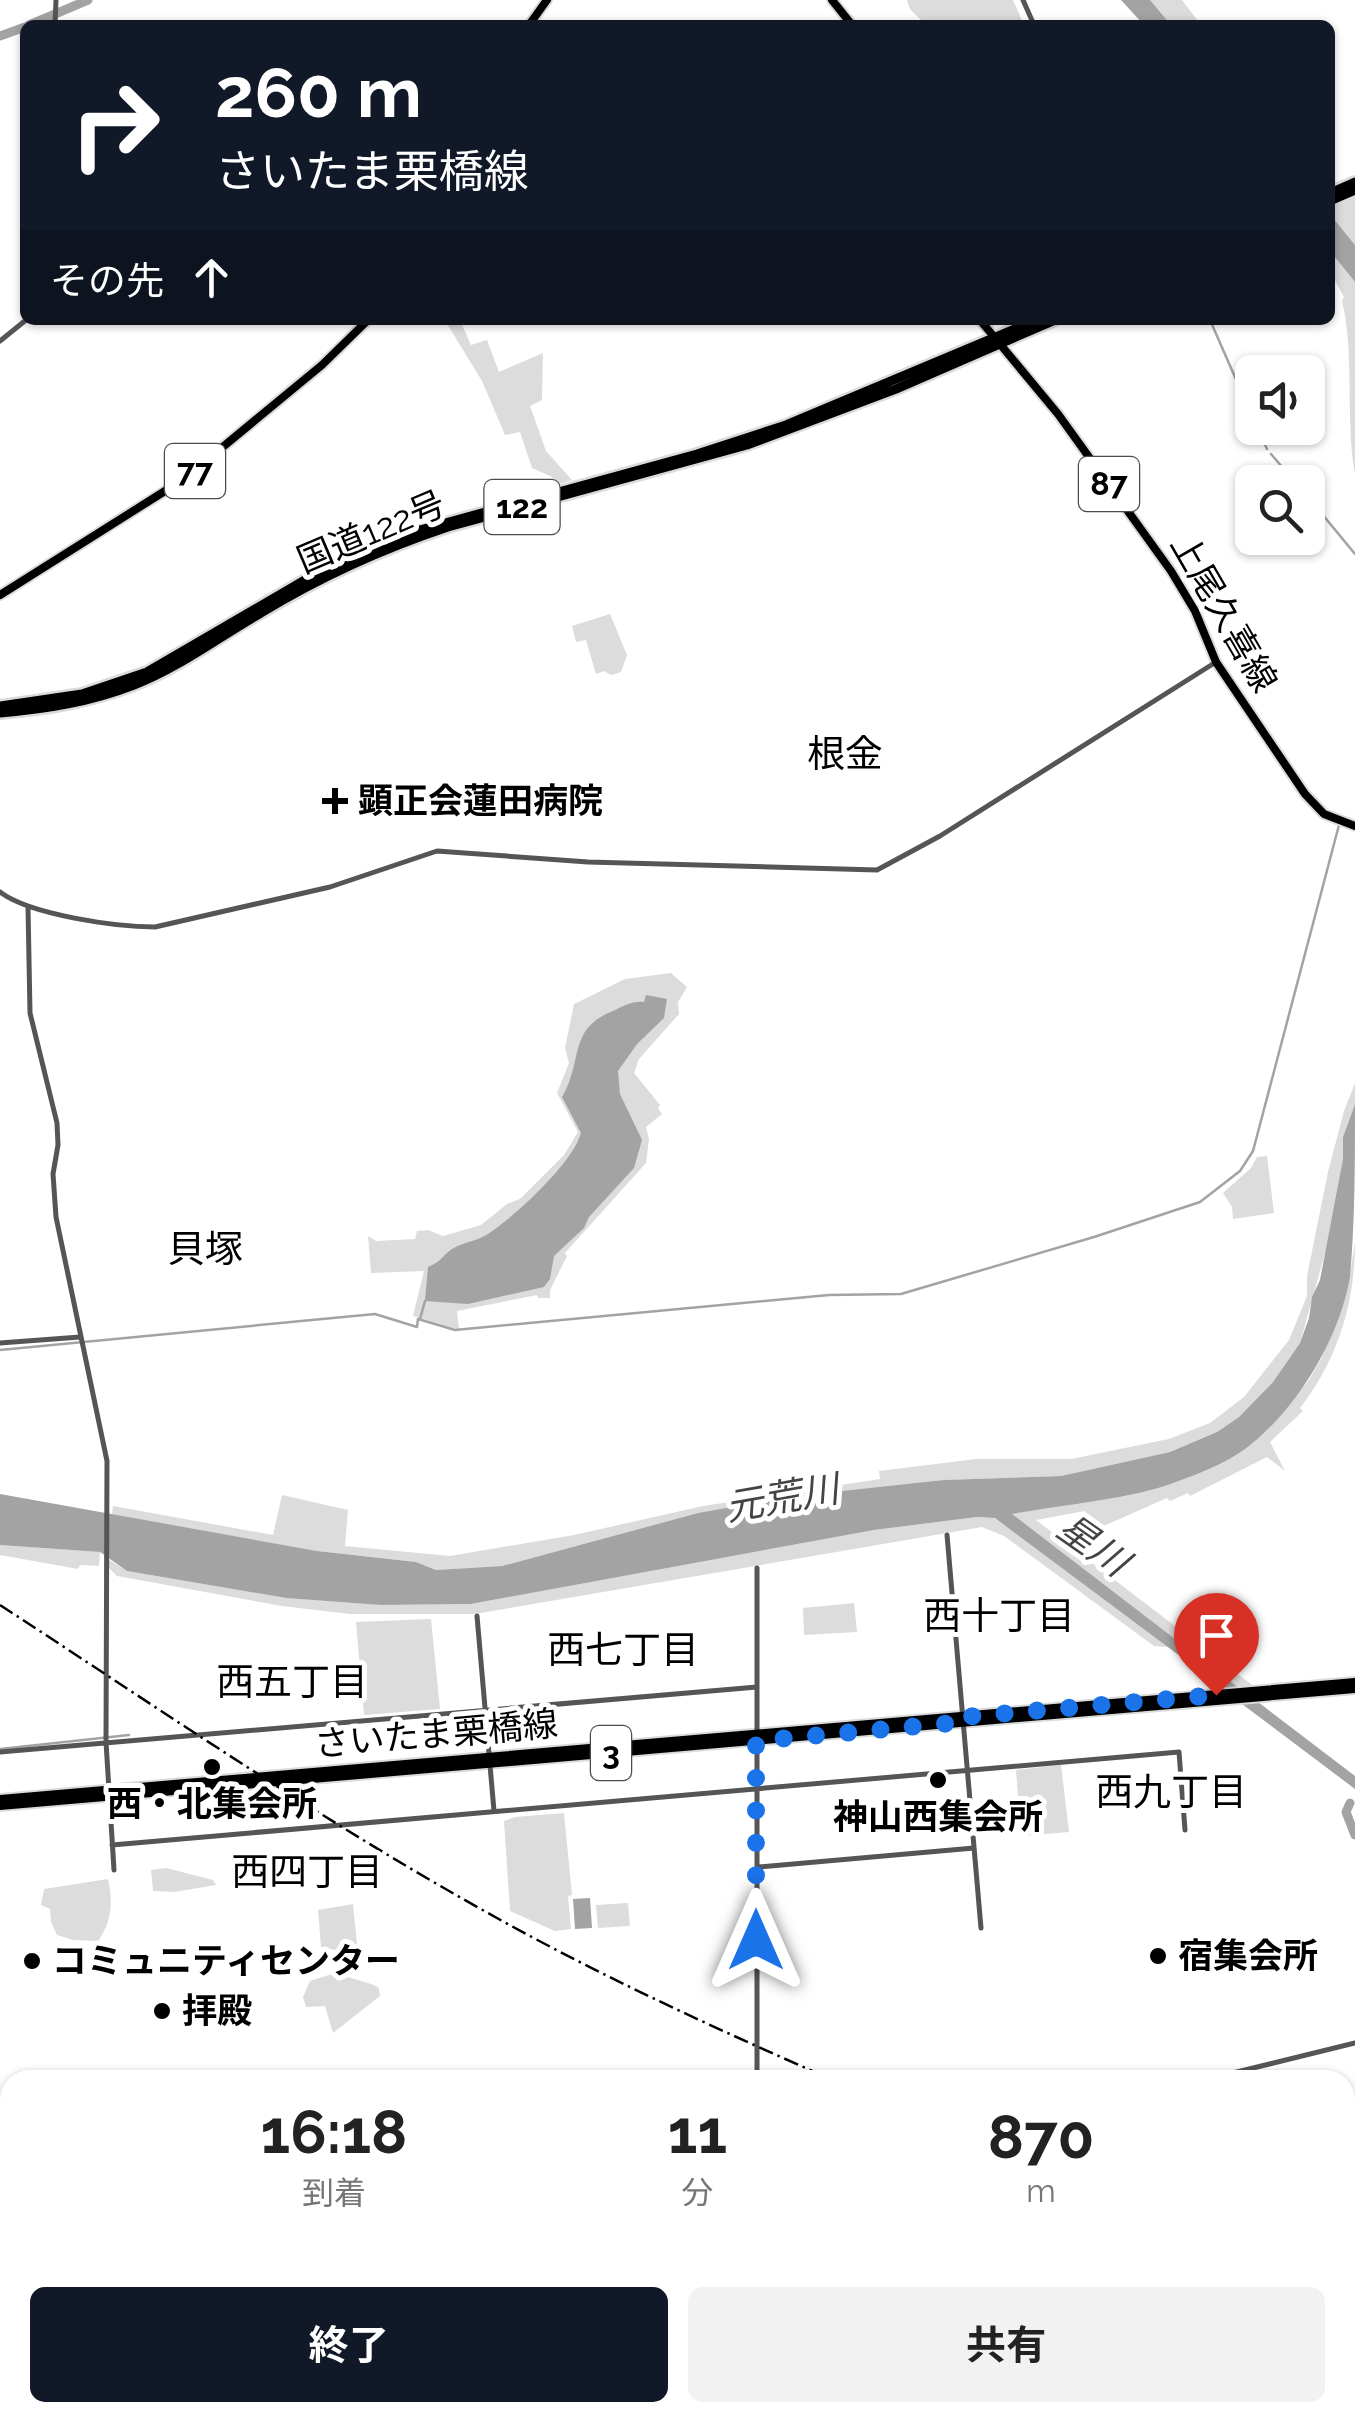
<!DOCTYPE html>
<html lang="ja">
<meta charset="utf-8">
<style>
body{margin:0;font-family:Raleway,"Noto Sans JP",sans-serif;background:#f2f2f2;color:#222;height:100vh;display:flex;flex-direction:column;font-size:38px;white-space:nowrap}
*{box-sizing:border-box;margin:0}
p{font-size:32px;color:#767676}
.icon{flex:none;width:55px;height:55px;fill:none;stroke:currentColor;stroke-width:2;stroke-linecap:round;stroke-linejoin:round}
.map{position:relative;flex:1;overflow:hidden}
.drawer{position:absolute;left:0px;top:2070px;width:1355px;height:352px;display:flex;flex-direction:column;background:#fff;border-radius:30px 30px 0 0;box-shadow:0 2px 8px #0004}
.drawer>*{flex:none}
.top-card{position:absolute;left:20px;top:20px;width:1315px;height:305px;border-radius:15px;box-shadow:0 2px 8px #0004;background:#111827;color:#fff;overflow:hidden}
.fabs{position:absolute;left:1235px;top:355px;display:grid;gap:20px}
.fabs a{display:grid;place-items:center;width:90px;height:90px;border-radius:15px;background:#fff;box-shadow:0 2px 8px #0004;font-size:50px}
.pin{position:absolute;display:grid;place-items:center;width:85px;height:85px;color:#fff;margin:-102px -42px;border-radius:50% 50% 50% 0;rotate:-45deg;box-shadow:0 0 10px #0007}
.pin .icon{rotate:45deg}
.me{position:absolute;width:110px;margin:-55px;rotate:0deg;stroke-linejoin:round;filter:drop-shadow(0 0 8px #0008)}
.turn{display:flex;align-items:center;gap:35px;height:210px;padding:0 30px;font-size:45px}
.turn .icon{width:130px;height:130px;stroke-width:2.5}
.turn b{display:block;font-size:70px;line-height:85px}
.then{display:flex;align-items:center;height:95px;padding:0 30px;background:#0003;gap:20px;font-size:38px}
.eta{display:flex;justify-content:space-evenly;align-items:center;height:170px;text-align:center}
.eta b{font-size:60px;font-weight:700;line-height:70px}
.cta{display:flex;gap:20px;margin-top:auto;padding:20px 30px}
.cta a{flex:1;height:115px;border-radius:15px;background:#111827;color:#fff;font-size:40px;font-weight:700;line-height:115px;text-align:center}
.cta a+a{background:#f2f2f2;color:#222}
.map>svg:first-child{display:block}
.green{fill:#dcdcdc}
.water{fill:#a3a3a3}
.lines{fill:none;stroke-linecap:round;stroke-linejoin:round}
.stream{stroke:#a3a3a3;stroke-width:2.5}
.river{stroke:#a3a3a3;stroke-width:9}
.major-casing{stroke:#dbdbdb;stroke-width:12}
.highway-casing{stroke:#dbdbdb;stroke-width:14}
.minor{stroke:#555;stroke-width:5}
.major{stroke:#000;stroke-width:8}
.highway{stroke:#000;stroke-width:9}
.rail{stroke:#000;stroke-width:2.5;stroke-dasharray:15 5 2.5 5;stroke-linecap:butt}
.route{stroke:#1a73e8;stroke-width:18;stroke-dasharray:0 32.4}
.poi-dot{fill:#000;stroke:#fff;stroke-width:4}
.labels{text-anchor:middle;stroke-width:10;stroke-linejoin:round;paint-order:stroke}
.shield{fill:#fff;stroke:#4c4c4c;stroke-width:2.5}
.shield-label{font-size:32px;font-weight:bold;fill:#000}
.street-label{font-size:35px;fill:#000;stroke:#fff}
.poi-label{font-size:35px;font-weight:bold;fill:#000;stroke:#fff;text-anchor:start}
.neighbourhood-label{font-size:38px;fill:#000;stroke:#fff}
.water-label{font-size:38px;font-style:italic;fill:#444;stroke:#fff}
</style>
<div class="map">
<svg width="1355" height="2421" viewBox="0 0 1355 2421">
<rect width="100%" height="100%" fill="#fff"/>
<path class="green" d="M907,0H1013L1024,25H983L981,21L923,22L910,9Z
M1150,0H1182L1201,25H1171Z
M1330,194L1337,203L1355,196V245L1330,214Z
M1330,251L1355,282V474C1345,419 1355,354 1342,301L1344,297L1330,271Z
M438,320H460L471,345L487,340L499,372L543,353L542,400L530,406L546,451L572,480L556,485L552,477L532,468L520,432L505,435L482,381L447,324Z
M610,614L627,655L621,672L611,675L604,671L596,674L586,640L576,642L572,626Z
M671,973L687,987L678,1002L679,1014L639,1059L634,1073L660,1105L658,1108L662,1114L646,1127L649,1139L646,1163L565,1253L567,1256L550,1290V1298H538L537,1295L457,1311L459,1329H456L413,1316L424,1271L371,1273L368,1236L376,1241L415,1239L417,1231L428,1230L443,1236L481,1225L507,1204L520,1199L564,1155L578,1132L557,1093L569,1063L565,1048L574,1004L625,979Z
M1355,1083V1104L1343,1137V1159L1329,1239L1300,1343L1273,1382L1239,1417L1217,1432L1170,1452L1061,1476L944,1480L698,1513L502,1566L436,1570L416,1562L317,1551L112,1515L113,1506L273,1535L282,1495L348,1510L345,1546L450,1556L574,1535L703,1506L880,1479L879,1471L976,1459H1071L1169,1439L1210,1423L1244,1397L1289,1340L1307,1296V1276L1328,1172L1344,1111Z
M1267,1156L1274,1213L1233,1219L1232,1207L1223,1193L1251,1168L1257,1157Z
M1355,1242C1355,1303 1338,1359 1300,1408L1303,1411L1270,1442L1285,1471L1267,1457L1190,1496L1188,1493L1170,1501L1167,1498L1081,1536L1085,1511L1036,1520L1255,1687L1239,1688L1011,1514L1145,1490L1276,1420L1309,1380L1322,1357L1349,1282Z
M977,1517L994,1518L1009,1525L1169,1647L1154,1646L1004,1536L982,1527L475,1614H350L282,1606L117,1576L109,1568V1560L127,1571L286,1598L380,1605L471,1604L874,1530Z
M0,1545L100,1552L99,1566L80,1565L78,1569L0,1555Z
M854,1603L857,1632L804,1635L803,1608Z
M431,1619L440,1709L364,1715L356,1622Z
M1061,1765L1069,1832L1021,1836L1016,1770Z
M564,1813L572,1895L568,1896L571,1929L555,1931L510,1911L504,1821L515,1817Z
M166,1868L213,1880L216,1885L174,1892L153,1891L151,1870Z
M108,1879C113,1901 112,1922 98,1941L73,1940L57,1935L51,1922L50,1909L41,1905L44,1889Z
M628,1903L630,1926L598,1928L596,1905Z
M353,1904L358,1955L321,1947L318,1910Z
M335,1973L374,1985L379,1988L380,1996L333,2033L325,2006L306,2007L303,1997L310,1981Z"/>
<path class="water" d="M1121,0H1150L1171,25H1144Z
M1330,214L1355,245V282L1330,251Z
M646,995L667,999L664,1018L637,1044L618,1071L620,1094L642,1140L634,1168L589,1217L584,1228L554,1256L550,1279L544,1287L468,1304L425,1301L428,1267C441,1262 442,1256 452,1249C463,1242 478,1241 488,1234C514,1217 573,1163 581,1133L562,1097C584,1060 567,1029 613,1011C624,1006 632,1001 644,1002Z
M1355,1104C1355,1162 1355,1221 1350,1277C1339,1340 1296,1411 1245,1449C1226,1463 1198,1474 1176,1482C1132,1499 1060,1505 1012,1514L1239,1688L1229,1690L1200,1671L995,1518L977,1517L874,1530L471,1604L380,1605L286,1598L127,1571L100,1552L0,1545V1494L317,1551L416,1562L436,1570L502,1566L698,1513L796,1496L944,1480L1061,1476L1170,1452L1217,1432L1239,1417L1273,1382L1300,1343L1309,1318L1312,1297L1320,1280L1343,1159V1137Z
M1258,1702L1355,1776V1789L1242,1704Z
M590,1898L592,1928L575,1929L573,1899Z"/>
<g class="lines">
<path class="stream" d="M1210,320L1252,416
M1257,428L1267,449
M1271,454L1295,482
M1308,497L1355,554
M420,1319L425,1301
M0,1350L375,1314L417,1327L418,1319L455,1330L829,1295L901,1294L1094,1237L1200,1202L1240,1171L1253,1151L1339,825
M0,1749L129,1735
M1345,2144L1355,2139
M606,2421L629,2412
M745,2421L748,2412"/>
<path class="river" d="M29,25L88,0
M0,36L25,27
M1350,1803L1346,1812L1355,1835"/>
<g class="major-casing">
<path id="major" d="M832,0L852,25
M529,25L547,0
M980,320L1058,414L1171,571L1195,611L1216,662L1305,794L1324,814L1355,826
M0,595L184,479L322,365L368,320
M0,1799L1355,1682
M0,1806L1355,1689
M1345,2283L1355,2282
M756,2421V2412"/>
</g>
<g class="highway-casing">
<path id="highway" d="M1330,193L1355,182
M1330,201L1355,190
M0,706L82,694L147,672L317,573L398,536L697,454L786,425L1036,320
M0,713C47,709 90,702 134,685C180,667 219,637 261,613C320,577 382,549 448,527L747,445L896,389L1055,320"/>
</g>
<path class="minor" d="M1023,0L1034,25
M55,25L56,0
M0,341L26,320
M0,892C30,915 117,927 155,927L330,887L437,851L588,862L877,870L940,836L1216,662
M28,907L30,1013L57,1123L58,1145L53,1174L56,1217L107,1461L106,1742L114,1870
M0,1343L80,1337
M947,1535L981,1928
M477,1616L494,1811
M0,1752L757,1687
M112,1845L1179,1752L1185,1830
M758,1867L974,1848
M757,2080V1568
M1204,2080L1355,2043
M0,2331L10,2330
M311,2412L313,2421
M561,2412L566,2421
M279,2421L286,2412"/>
<use href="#major" class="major"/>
<use href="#highway" class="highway"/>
<path class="rail" d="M0,1605C158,1708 315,1816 479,1908C594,1973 712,2027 833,2080
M1345,2306L1355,2310"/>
</g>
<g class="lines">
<path class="route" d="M756,1940V1741L963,1722V1717L1216,1695"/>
</g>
<g class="poi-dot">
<path d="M330 786h10v10h10v10h-10v10h-10v-10h-10v-10h10z"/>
<circle cx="212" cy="1767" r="10"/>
<circle cx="938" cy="1780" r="10"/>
<circle cx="1158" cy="1956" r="10"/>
<circle cx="32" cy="1961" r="10"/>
<circle cx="162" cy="2011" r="10"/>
</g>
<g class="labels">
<g class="shield">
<rect x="165" y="444" width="60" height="54" rx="8"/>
<rect x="1079" y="457" width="60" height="54" rx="8"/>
<rect x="484.5" y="480" width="75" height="54" rx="8"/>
<rect x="591" y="1726" width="40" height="54" rx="8"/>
</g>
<g class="shield-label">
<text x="195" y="482">77</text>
<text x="1109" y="495">87</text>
<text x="522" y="518">122</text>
<text x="611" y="1764">3</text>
</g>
<g class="street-label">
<text transform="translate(371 532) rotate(-23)" y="12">国道122号</text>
<text transform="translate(1224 613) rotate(60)" y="12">上尾久喜線</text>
<text transform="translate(436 1734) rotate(-5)" y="12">さいたま栗橋線</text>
</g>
<g class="poi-label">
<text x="358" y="813">顕正会蓮田病院</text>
<text x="212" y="1816" text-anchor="middle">西・北集会所</text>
<text x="938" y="1829" text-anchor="middle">神山西集会所</text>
<text x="1178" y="1968">宿集会所</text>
<text x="52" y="1973">コミュニティセンター</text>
<text x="182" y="2023">拝殿</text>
</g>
<g class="neighbourhood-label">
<text x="845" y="767">根金</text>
<text x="205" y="1262">貝塚</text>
<text x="999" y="1629">西十丁目</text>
<text x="623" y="1663">西七丁目</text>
<text x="292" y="1695">西五丁目</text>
<text x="1171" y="1805">西九丁目</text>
<text x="307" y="1885">西四丁目</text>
</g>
<g class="water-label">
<text transform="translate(782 1498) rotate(-10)" y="13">元荒川</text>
<text transform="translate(1093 1545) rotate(35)" y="13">星川</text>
</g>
</g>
</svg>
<div class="fabs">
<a><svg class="icon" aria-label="sound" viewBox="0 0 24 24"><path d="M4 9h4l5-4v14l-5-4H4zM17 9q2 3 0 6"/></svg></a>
<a><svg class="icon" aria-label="search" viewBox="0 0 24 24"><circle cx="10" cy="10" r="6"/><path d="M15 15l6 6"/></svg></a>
</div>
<div class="pin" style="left:1216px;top:1695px;background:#d93025"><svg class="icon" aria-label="arrive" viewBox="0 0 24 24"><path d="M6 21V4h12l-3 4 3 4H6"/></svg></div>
<svg class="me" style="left:756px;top:1940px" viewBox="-20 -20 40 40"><path d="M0-17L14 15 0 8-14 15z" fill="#1a73e8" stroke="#fff" stroke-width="4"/></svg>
<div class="top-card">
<div class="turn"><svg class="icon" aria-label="right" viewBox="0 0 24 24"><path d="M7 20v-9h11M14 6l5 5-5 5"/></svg><div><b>260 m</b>さいたま栗橋線</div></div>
<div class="then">その先<svg class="icon" aria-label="ahead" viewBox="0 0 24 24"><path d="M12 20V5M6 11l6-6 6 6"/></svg></div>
</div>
<section class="drawer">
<div class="eta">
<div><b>16:18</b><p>到着</p></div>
<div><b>11</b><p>分</p></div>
<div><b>870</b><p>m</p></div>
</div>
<div class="cta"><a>終了</a><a>共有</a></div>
</section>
</div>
